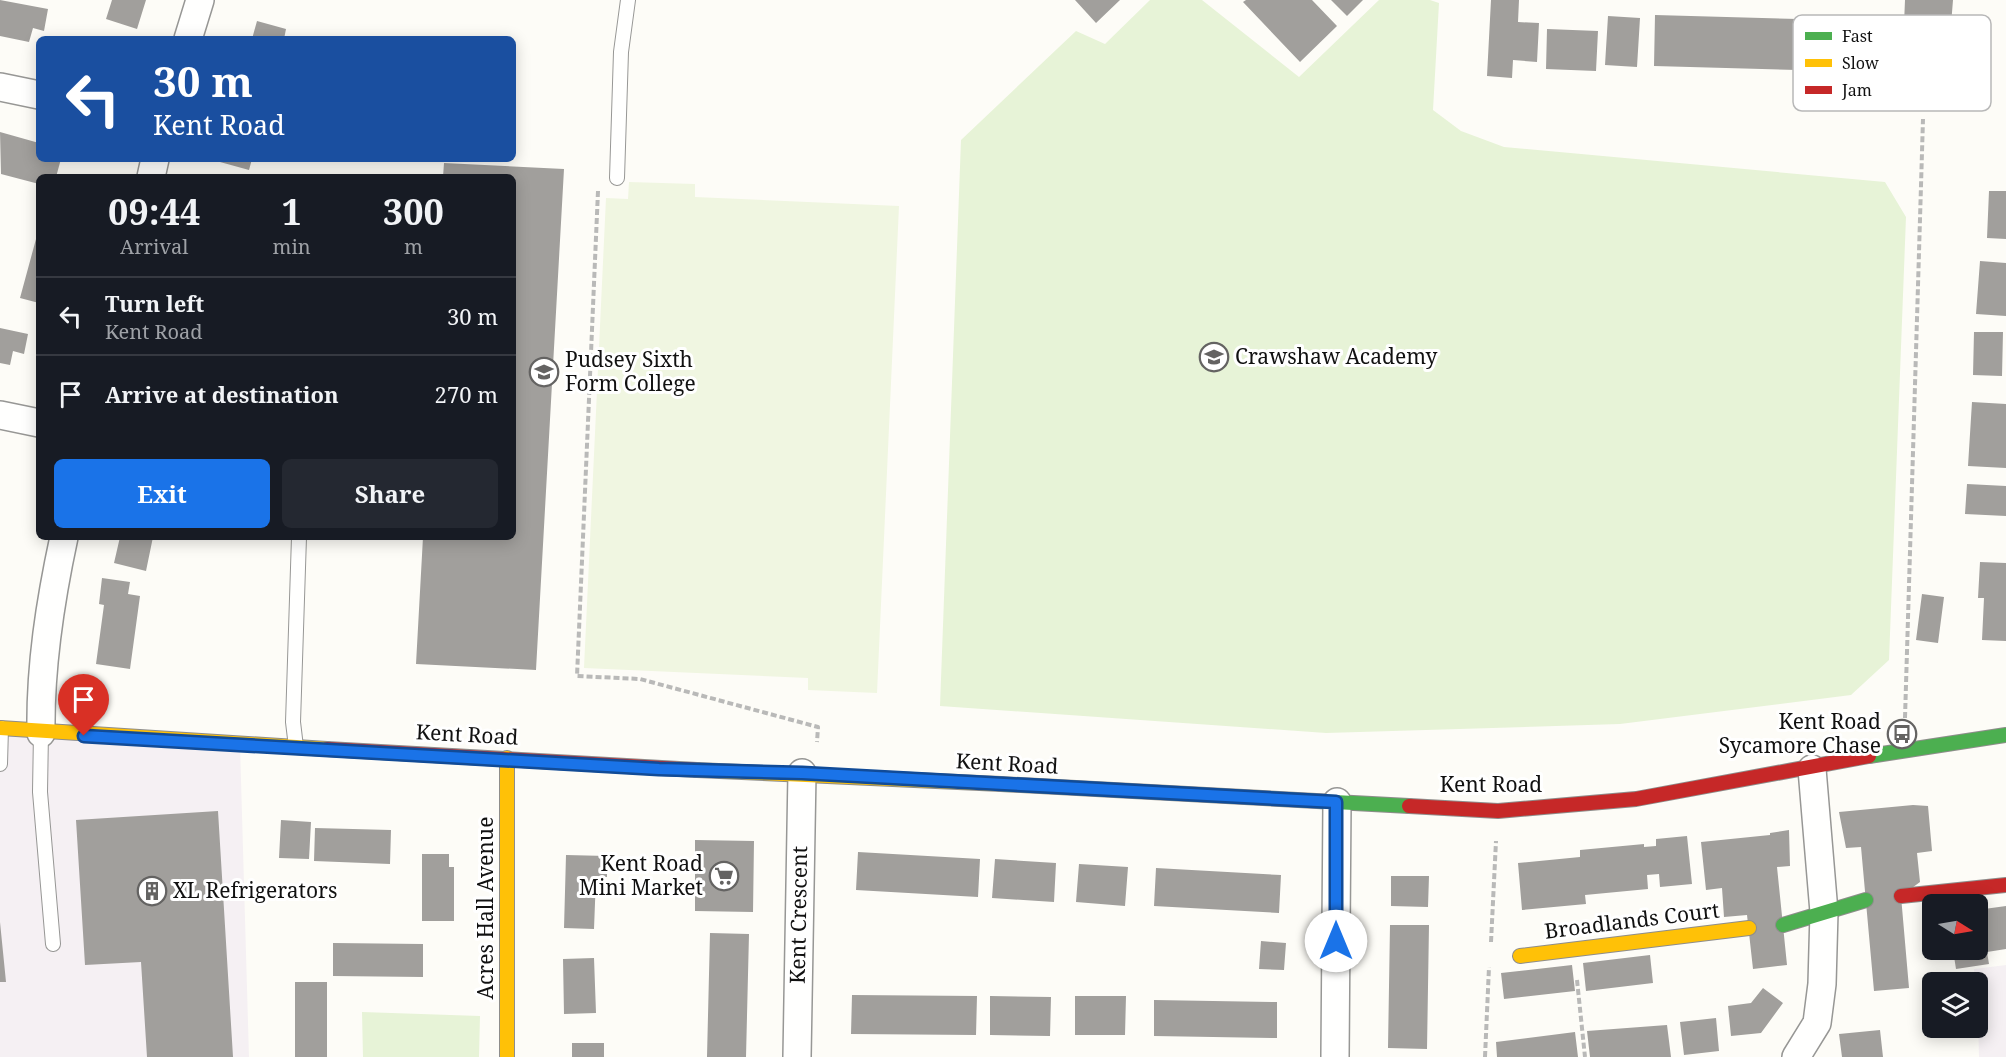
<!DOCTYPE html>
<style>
body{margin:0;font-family:"Noto Serif",serif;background:#242831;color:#f1f3f6;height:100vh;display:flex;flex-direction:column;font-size:22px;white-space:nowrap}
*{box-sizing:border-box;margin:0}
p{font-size:20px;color:#9ea1a6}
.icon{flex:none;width:33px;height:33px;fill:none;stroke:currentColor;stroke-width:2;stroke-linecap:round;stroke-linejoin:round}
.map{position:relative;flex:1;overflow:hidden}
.sheet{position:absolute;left:36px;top:174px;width:480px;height:366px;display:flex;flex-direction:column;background:#171b24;border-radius:9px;box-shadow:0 3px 15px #0003}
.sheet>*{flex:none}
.banner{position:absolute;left:36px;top:36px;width:480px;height:126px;border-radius:9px;box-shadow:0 3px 15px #0003;background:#1a4fa0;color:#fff;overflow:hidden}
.needle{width:39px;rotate:101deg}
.fabs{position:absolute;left:1922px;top:894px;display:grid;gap:12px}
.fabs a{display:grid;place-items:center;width:66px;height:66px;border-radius:9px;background:#171b24;box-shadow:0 3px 15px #0003;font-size:30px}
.pin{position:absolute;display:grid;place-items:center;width:51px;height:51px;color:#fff;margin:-62px -26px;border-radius:50% 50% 50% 0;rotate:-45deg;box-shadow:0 0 6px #0007}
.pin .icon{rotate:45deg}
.me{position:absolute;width:66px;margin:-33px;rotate:0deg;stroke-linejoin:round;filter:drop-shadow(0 0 4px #0008)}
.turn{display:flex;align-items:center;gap:21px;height:126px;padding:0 18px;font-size:27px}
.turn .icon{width:78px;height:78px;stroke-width:2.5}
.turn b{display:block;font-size:42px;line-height:51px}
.eta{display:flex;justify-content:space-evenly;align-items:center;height:102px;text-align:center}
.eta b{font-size:36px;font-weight:700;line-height:42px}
.action{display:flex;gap:12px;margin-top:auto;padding:12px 18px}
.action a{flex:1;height:69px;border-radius:9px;background:#1a73e8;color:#fff;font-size:24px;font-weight:700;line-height:69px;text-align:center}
.action a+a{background:#242831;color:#f1f3f6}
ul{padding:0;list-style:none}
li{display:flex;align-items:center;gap:18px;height:78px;padding:0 18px;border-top:2px solid #363941}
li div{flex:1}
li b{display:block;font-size:22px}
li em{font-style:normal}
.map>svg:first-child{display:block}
.industrial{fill:#f5f0f3}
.green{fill:#e7f3d7}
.pitch{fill:#f0f6e1}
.building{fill:#a19f9c}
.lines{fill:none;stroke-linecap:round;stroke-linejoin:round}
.lane-casing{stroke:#979795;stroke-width:16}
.street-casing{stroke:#979795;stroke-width:30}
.fast-casing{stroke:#8e8d8b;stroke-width:16}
.slow-casing{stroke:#8e8d8b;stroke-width:16}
.jam-casing{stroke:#8e8d8b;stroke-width:16}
.path{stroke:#b9b9b8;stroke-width:4;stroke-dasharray:6 3;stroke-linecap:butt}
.lane{stroke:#fffffe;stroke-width:14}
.street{stroke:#fffffe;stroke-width:27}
.fast{stroke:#4caf50;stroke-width:14}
.slow{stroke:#ffc107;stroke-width:14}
.jam{stroke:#c62828;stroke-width:14}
.route-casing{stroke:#114b97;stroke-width:15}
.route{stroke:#1a73e8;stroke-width:10}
.labels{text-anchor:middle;stroke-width:6;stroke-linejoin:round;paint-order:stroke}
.poi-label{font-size:21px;fill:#111;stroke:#fff;text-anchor:start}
.street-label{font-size:21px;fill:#111;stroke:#fff}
.key{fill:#fff;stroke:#b8b8b8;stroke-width:1.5}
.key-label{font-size:16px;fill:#111}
</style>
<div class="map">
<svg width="2006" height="1057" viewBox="0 0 2006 1057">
<rect width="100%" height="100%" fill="#fdfcf7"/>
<path class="industrial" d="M0,728L240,745L249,1057H0Z
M2006,965V1057H1979L1977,982H1975L1974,969Z"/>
<path class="green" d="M1150,0H1202L1299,77L1379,0H1430L1439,3L1433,110L1461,131L1504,147L1885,182L1906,217L1889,660L1851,695L1620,724L1326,733L940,706L961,140L1076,31L1105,44Z
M362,1012L480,1016L479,1057H363Z"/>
<path class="pitch" d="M629,182L695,184V197L899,206L877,693L808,690V678L584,668L606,198L628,199Z"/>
<path class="building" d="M0,0L48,9L44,31L33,28L29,42L0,36Z
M112,0H146L137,29L106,19Z
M1075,0H1120L1096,23Z
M1246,0H1312L1337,26L1300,62L1243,2Z
M1331,0H1363L1347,16Z
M1491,0H1519L1518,22L1539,23L1537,62L1513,60L1512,78L1487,76Z
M1905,0H1953L1951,25H1945L1944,50L1903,48Z
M1655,15L1837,20L1835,71L1654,66Z
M1608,16L1640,18L1637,67L1605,65Z
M257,21L286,29L284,39H252Z
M1547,29L1598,31L1596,71L1546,69Z
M0,132L39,143V159H61L56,177H39V184L1,174Z
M221,159H252L249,170L220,162Z
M444,163L564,169L536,670L416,664L423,537H513V177H443Z
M1989,191H2006V239L1987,238Z
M39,228V303L20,298Z
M1980,261L2006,263V316L1976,314Z
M0,328L28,334L24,354L13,351L10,365L0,363Z
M1974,332H2003L2002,376L1973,375Z
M1972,402L2006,404V468L1968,466Z
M1967,484L2006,486V516L1965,514Z
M120,537H153L146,571L114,563Z
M1980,562L2006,563V641L1982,640L1984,598H1978Z
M102,578L130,582L128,594L140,596L130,669L96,664L104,605L99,604Z
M1922,594L1944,597L1938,643L1916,640Z
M1913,805L1928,806L1932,851L1917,853L1920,882L1901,896L1909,988L1874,991L1861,847L1846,848L1839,812Z
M218,811L233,1057H147L141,962L85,965L76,820Z
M281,820L311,822L309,859L279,858Z
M315,828L391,830L390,864L314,861Z
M1789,830L1790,866L1777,867L1787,965L1753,969L1747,915L1724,917L1722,888L1706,890L1701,842L1770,835V833Z
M1687,836L1692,884L1660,887L1659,874L1647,875L1648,889L1585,895L1586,904L1522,910L1518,863L1580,857V850L1644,844V847L1656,846V839Z
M695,840L754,841L753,912L695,911Z
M858,852L980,859L978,897L856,890Z
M422,854H449V867H454V921H422Z
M566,855L607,856V877H596L594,929L564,928Z
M995,859L1056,863L1054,902L992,898Z
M1079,864L1128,867L1125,906L1076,902Z
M1156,868L1281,875L1279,913L1154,906Z
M1391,876H1429L1428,907L1391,906Z
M2006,906V949L1987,952L1989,964L1956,969L1953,950H1977V910Z
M0,922L6,982H0Z
M1390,925H1429L1427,1049L1388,1048Z
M710,933L749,934L746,1057H707Z
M1261,941L1286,943L1284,970L1259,969Z
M333,943L423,944V977L333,976Z
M1650,955L1653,983L1586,991L1583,963Z
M594,958L596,1013L564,1014L563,959Z
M1572,965L1575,991L1504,999L1501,973Z
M295,982H327V1057H295Z
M1763,988L1783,1003L1761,1033L1731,1036L1728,1006L1751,1003Z
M852,995L977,996L976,1035L851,1034Z
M990,996L1051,997L1050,1036L990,1035Z
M1075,996H1126L1125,1035H1075Z
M1154,1000L1277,1002V1038L1154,1036Z
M1716,1018L1719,1051L1684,1055L1680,1022Z
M1667,1025L1671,1057H1590L1587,1031Z
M1880,1030L1883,1057H1842L1839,1034Z
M1575,1032L1578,1057H1497L1496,1042Z
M572,1043H604V1057H572Z"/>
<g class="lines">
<g class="lane-casing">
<path id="lane" d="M617,178L621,52L628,0
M41,733L40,792L53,944
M296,747L293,722L299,537
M0,764L1,728"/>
</g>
<g class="street-casing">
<path id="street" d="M188,39L200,0
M0,87L39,95
M151,177L155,159
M0,415L39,423
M41,733C40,666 50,602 64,537
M797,1057L802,773
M1335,1057L1337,802
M1796,1057L1817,1023L1822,984L1824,912L1812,769"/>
</g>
<g class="fast-casing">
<path id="fast" d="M1869,756L2006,735
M1001,784L1409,806
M1783,925L1866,900"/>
</g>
<g class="slow-casing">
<path id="slow" d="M0,728L327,749
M507,758V1057
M697,770L1001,784
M1520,956L1749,928"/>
</g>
<g class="jam-casing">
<path id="jam" d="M327,749L697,770
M1409,806L1498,811L1636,799L1869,756
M1901,896L2006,885"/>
</g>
<path class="path" d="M598,191L577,676L640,679L818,727L817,742
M1905,718L1923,119
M1491,942L1496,841
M1577,980L1585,1057
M1485,1057L1489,967"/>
<use href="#lane" class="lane"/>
<use href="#street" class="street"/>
<use href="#fast" class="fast"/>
<use href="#slow" class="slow"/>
<use href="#jam" class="jam"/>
</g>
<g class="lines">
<g class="route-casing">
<path id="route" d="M84,736L659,769L802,773L1336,802V941"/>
</g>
<use href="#route" class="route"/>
</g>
<defs>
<g id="school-ring" transform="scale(1.5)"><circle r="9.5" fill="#fff" stroke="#646362" stroke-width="1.5"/><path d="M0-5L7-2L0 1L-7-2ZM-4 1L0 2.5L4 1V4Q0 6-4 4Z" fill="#646362"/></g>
<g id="university-ring" transform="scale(1.5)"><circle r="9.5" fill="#fff" stroke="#646362" stroke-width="1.5"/><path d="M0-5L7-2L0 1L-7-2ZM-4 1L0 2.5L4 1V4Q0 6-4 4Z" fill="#646362"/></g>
<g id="bus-ring" transform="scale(1.5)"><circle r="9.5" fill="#fff" stroke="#646362" stroke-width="1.5"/><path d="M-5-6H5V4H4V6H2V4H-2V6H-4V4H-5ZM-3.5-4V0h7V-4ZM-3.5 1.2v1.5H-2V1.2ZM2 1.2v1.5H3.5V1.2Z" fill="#646362"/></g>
<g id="supermarket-ring" transform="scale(1.5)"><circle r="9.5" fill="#fff" stroke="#646362" stroke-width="1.5"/><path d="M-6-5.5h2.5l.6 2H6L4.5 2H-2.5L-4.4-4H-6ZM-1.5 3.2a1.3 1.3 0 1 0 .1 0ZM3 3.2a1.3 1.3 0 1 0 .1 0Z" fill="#646362"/></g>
<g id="building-ring" transform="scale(1.5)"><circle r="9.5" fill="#fff" stroke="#646362" stroke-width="1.5"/><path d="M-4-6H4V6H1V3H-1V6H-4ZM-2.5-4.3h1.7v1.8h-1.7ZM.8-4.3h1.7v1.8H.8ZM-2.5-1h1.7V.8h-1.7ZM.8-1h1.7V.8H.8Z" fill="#646362"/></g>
</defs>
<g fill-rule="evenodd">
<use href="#school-ring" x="1214" y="357"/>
<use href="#university-ring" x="544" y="372"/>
<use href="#bus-ring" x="1902" y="734"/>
<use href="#supermarket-ring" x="724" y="876"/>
<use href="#building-ring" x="152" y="891"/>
</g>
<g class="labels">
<g class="poi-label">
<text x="1235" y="364">Crawshaw Academy</text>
<text x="565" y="367">Pudsey Sixth<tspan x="565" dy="24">Form College</tspan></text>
<text x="1881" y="729" text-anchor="end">Kent Road<tspan x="1881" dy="24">Sycamore Chase</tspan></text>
<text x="703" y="871" text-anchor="end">Kent Road<tspan x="703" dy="24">Mini Market</tspan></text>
<text x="173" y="898">XL Refrigerators</text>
</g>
<g class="street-label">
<text transform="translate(467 735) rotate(3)" y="7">Kent Road</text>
<text transform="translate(1007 764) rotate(3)" y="7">Kent Road</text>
<text x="1491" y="792">Kent Road</text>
<text transform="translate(486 908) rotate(-90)" y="7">Acres Hall Avenue</text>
<text transform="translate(799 915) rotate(-89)" y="7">Kent Crescent</text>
<text transform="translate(1632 921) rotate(-7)" y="7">Broadlands Court</text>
</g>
</g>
<rect x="1793" y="15" width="198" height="96" rx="9" class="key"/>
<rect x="1805" y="32" width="27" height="8" fill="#4caf50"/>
<rect x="1805" y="59" width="27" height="8" fill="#ffc107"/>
<rect x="1805" y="86" width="27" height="8" fill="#c62828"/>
<g class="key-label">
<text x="1842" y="42">Fast</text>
<text x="1842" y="69">Slow</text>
<text x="1842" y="96">Jam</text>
</g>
</svg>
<div class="fabs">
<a><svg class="needle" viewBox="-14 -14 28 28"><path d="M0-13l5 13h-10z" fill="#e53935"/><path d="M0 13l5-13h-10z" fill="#9ea1a6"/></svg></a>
<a><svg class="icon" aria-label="layers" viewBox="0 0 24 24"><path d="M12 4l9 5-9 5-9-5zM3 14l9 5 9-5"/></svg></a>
</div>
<div class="pin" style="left:84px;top:736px;background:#d93025"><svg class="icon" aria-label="arrive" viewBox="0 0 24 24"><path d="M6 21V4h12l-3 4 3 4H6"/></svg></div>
<svg class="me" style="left:1336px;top:941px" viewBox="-20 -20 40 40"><circle r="19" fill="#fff"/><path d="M0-13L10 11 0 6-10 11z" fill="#1a73e8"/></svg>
<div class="banner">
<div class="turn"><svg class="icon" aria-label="left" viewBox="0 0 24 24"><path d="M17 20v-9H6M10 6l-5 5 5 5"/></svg><div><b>30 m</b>Kent Road</div></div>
</div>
<section class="sheet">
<div class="eta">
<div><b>09:44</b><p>Arrival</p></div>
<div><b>1</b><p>min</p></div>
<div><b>300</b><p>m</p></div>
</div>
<ul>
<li><svg class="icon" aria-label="left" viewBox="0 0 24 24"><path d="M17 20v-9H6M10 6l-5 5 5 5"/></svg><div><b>Turn left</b><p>Kent Road</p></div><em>30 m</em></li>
<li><svg class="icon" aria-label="arrive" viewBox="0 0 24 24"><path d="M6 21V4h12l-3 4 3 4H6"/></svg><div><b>Arrive at destination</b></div><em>270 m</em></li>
</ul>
<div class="action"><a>Exit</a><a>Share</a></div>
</section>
</div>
